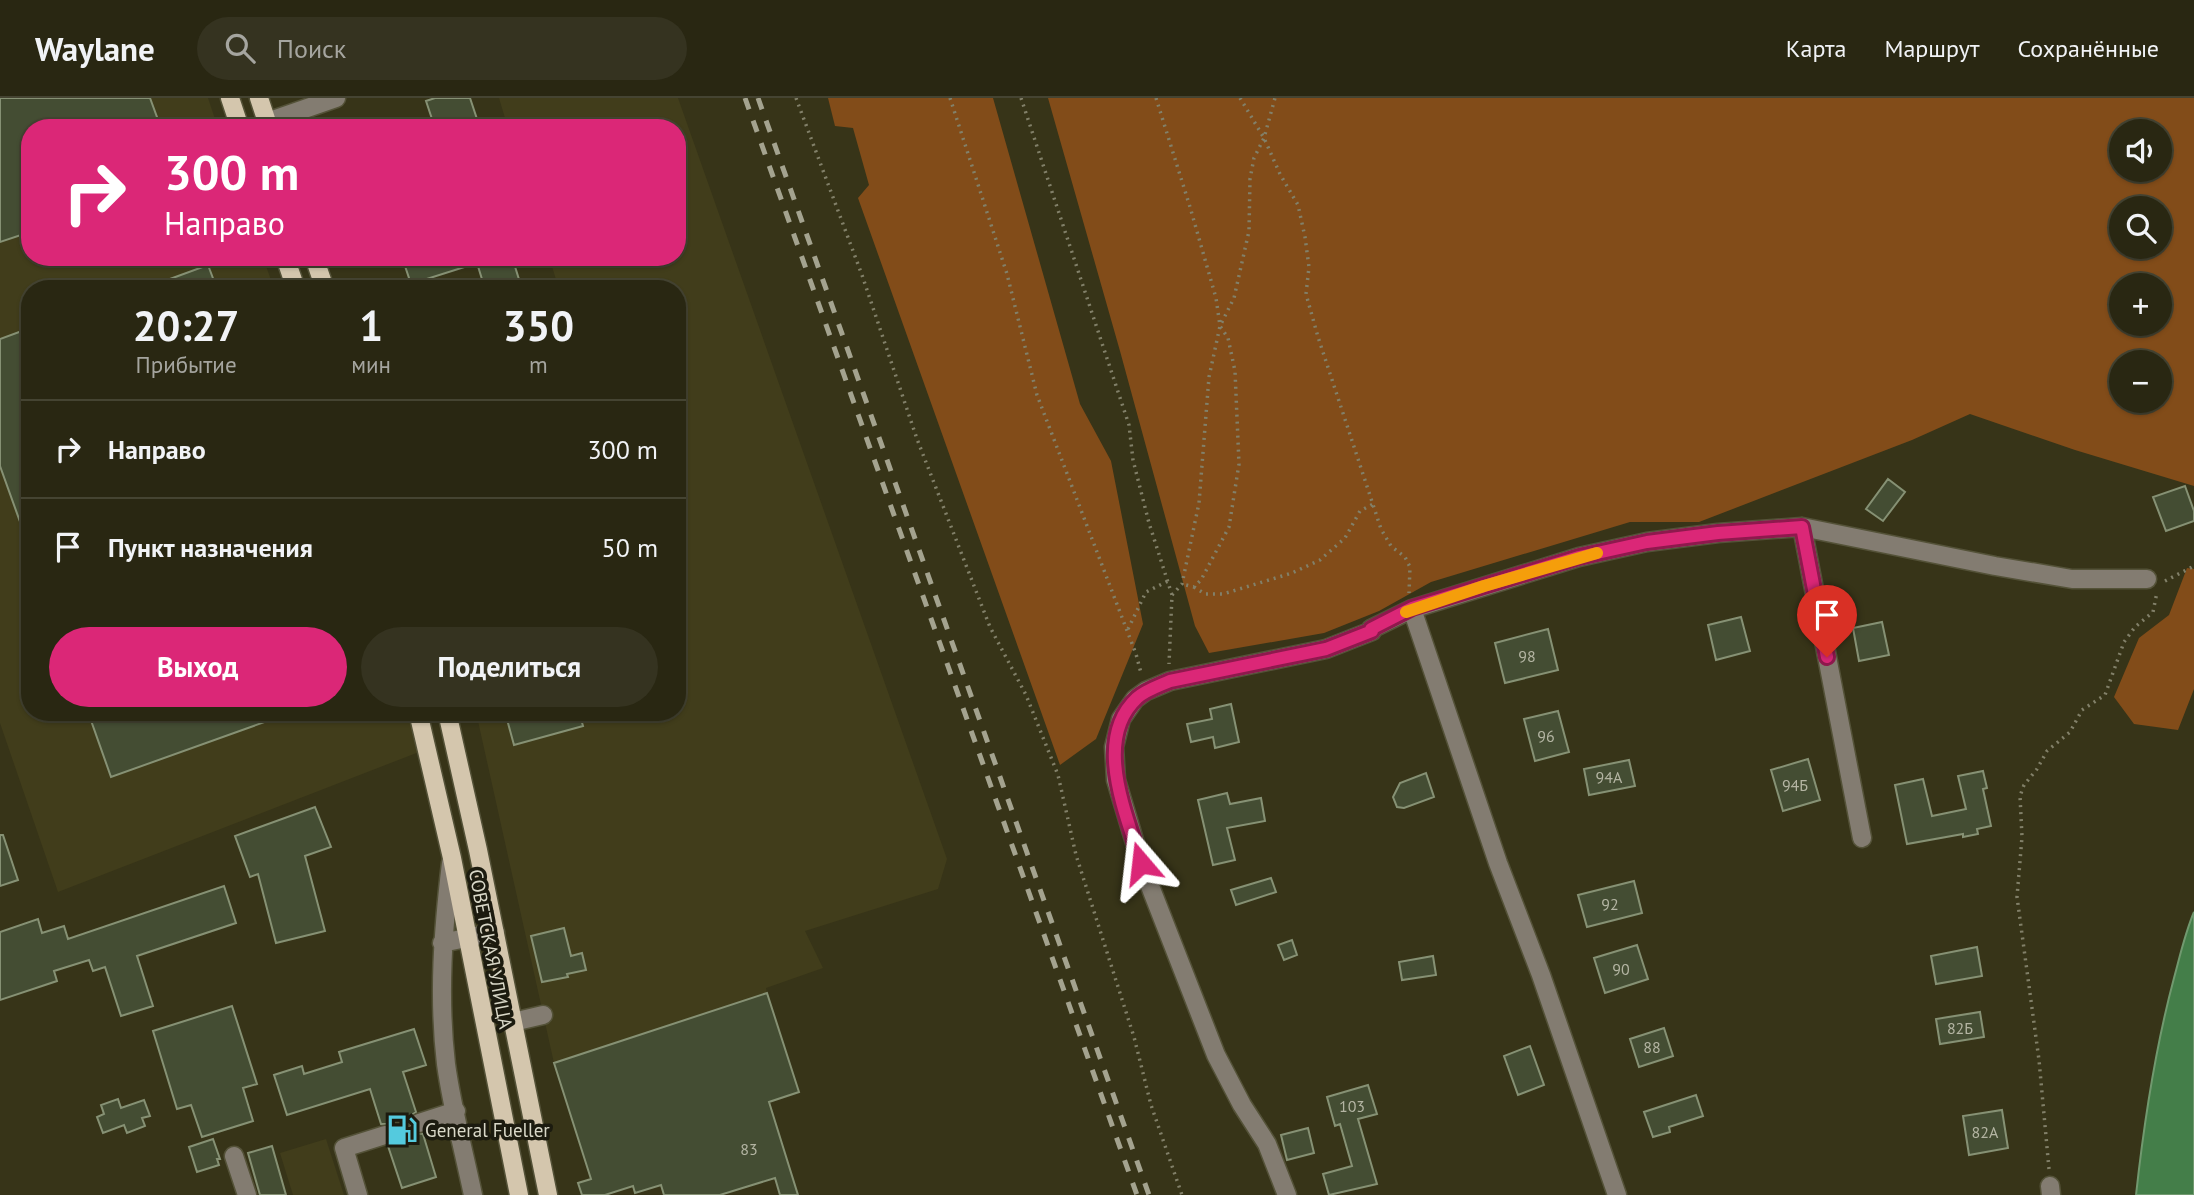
<!DOCTYPE html>
<html lang="ru">
<meta charset="utf-8">
<style>
body{margin:0;font-family:"PT Sans",sans-serif;background:#353320;color:#f1f3f6;height:100vh;display:flex;flex-direction:column;font-size:26px;white-space:nowrap}
*{box-sizing:border-box;margin:0}
p{font-size:23px;color:#a5a59f}
.icon{flex:none;width:38px;height:38px;fill:none;stroke:currentColor;stroke-width:2;stroke-linecap:round;stroke-linejoin:round}
.map{position:relative;flex:1;overflow:hidden}
.side{position:absolute;left:21px;top:182px;width:665px;height:441px;display:flex;flex-direction:column;background:#292712;border-radius:28px;box-shadow:0 2px 5px #0004,0 0 0 2px #454432}
.side>*{flex:none}
.top-card{position:absolute;left:21px;top:21px;width:665px;height:147px;border-radius:28px;box-shadow:0 2px 5px #0004,0 0 0 2px #454432;background:#db2777;color:#fff;overflow:hidden}
.tools{position:absolute;left:2109px;top:21px;display:grid;gap:14px}
.tools a{display:grid;place-items:center;width:63px;height:63px;border-radius:50%;background:#292712;box-shadow:0 2px 5px #0004,0 0 0 2px #454432;font-size:35px}
.pin{position:absolute;display:grid;place-items:center;width:60px;height:60px;color:#fff;margin:-72px -30px;border-radius:50% 50% 50% 0;rotate:-45deg;box-shadow:0 0 7px #0007}
.pin .icon{rotate:45deg}
.me{position:absolute;width:77px;margin:-38px;rotate:343deg;stroke-linejoin:round;filter:drop-shadow(0 0 5px #0008)}
.turn{display:flex;align-items:center;gap:24px;height:147px;padding:0 28px;font-size:32px}
.turn .icon{width:91px;height:91px;stroke-width:2.5}
.turn b{display:block;font-size:49px;line-height:60px}
.eta{display:flex;justify-content:space-evenly;align-items:center;height:119px;text-align:center}
.eta b{font-size:42px;font-weight:700;line-height:49px}
.action{display:flex;gap:14px;margin-top:auto;padding:14px 28px}
.action a{flex:1;height:80px;border-radius:42px;background:#db2777;color:#fff;font-size:28px;font-weight:700;line-height:80px;text-align:center}
.action a+a{background:#353320;color:#f1f3f6}
ul{padding:0;list-style:none}
li{display:flex;align-items:center;gap:21px;height:98px;padding:0 28px;border-top:2px solid #454432}
li div{flex:1}
li b{display:block;font-size:26px}
li em{font-style:normal}
header{display:flex;align-items:center;gap:42px;box-sizing:border-box;height:98px;padding:0 35px;background:#292712;border-bottom:2px solid #454432}
header strong{font-size:33px}
nav{display:flex;gap:38px;margin-inline-start:auto;font-size:24px}
.search{width:490px;height:63px;background:#353320;display:flex;align-items:center;gap:18px;box-sizing:border-box;padding:0 24px;border-radius:38px;color:#a5a59f;font-size:26px}
.map>svg:first-child{display:block}
.built{fill:#413d1b}
.green{fill:#824c19;fill-rule:evenodd}
.water{fill:#447e49;stroke:#71996f;stroke-width:2}
.building{fill:#444d33;stroke:#869174;stroke-width:2}
.lines{fill:none;stroke-linecap:round;stroke-linejoin:round}
.minor-tunnel{stroke:#4f4d32;stroke-width:18;stroke-dasharray:18 9;stroke-linecap:butt}
.minor-casing{stroke:#545238;stroke-width:21}
.major-casing{stroke:#545238;stroke-width:21}
.path{stroke:#828069;stroke-width:3.5;stroke-dasharray:2 5;stroke-linecap:butt}
.minor{stroke:#837c71;stroke-width:18}
.major{stroke:#d4c6ad;stroke-width:18}
.rail{stroke:#a4a38f;stroke-width:5;stroke-dasharray:12 12;stroke-linecap:butt}
.route-casing{stroke:#8e194d;stroke-width:18}
.route{stroke:#db2777;stroke-width:12}
.slow{stroke:#f59e0b;stroke-width:12}
.labels{text-anchor:middle;stroke-width:7;stroke-linejoin:round;paint-order:stroke}
.number-label{font-size:16px;fill:#b4b5a3}
.street-label{font-size:19px;fill:#d9d8c8;stroke:#1c1b0f}
.poi-label{font-size:19px;fill:#d9d8c8;stroke:#1c1b0f;text-anchor:start}
</style>
<header>
<strong>Waylane</strong>
<div class="search"><svg class="icon" aria-label="search" viewBox="0 0 24 24"><circle cx="10" cy="10" r="6"/><path d="M15 15l6 6"/></svg>Поиск</div>
<nav><a>Карта</a><a>Маршрут</a><a>Сохранённые</a></nav>
</header>
<div class="map">
<svg width="2194" height="1097" viewBox="0 0 2194 1097">
<rect width="100%" height="100%" fill="#373418"/>
<path class="built" d="M0,0H208L218,30H30V159H263L274,191H30V614H409L419,654L58,794L0,625Z
M499,0H678L947,761L938,791L805,833L823,870L766,890L767,895L554,965L476,614H677V191H559L549,159H677V30H508Z
M326,1041L344,1097H293L280,1055Z"/>
<path class="green" d="M828,0H993L1080,306L1111,363L1143,526L1096,641L1060,667L858,100L869,87L853,30L835,28Z
M1048,0H2194V388L2075,352L1970,316L1912,342L1699,424H1630L1431,484L1379,513L1324,535L1209,555L1195,528L1120,253ZM2121,33H2160V72H2121ZM2121,110H2160V149H2121ZM2121,187H2160V226H2121ZM2121,264H2160V303H2121Z
M2187,470L2194,471V591L2178,632L2134,626L2114,599L2139,540L2169,517Z"/>
<path class="water" d="M2194,814V1097H2136C2144,1024 2155,951 2174,880C2180,858 2185,835 2194,814Z"/>
<path class="building" d="M0,0H150L161,30H30V134L0,144Z
M435,0H470L480,30H435L426,3Z
M402,159H512L522,191H485L477,165L411,186Z
M208,167L217,191H148V189Z
M30,230V445L28,446L0,368V241Z
M1888,381L1905,394L1883,423L1866,411Z
M2185,388L2194,413V423L2166,433L2153,399Z
M1741,519L1750,553L1716,562L1708,527Z
M1882,524L1889,557L1859,563L1853,530Z
M1548,531L1558,572L1505,585L1495,545Z
M1231,606L1239,644L1215,650L1213,639L1191,644L1187,626L1212,621L1210,611Z
M1558,613L1569,654L1535,663L1524,621Z
M88,614H287V616L111,679Z
M505,614H579L583,628L514,647Z
M1808,661L1820,702L1783,713L1771,672Z
M1629,662L1635,688L1589,697L1584,671Z
M1983,673L1987,690L1983,691L1991,728L1977,731L1978,736L1963,739V736L1907,746L1895,687L1923,681L1932,718L1966,711L1958,678Z
M1426,675L1434,699L1404,710L1397,709L1393,699L1400,685Z
M1227,695L1230,706L1261,700L1265,723L1227,730L1235,762L1213,767L1198,702Z
M315,709L331,749L305,758L325,833L276,845L258,776L250,779L235,738Z
M0,737H3L18,782L0,788Z
M1271,780L1276,794L1236,807L1231,792Z
M1634,783L1642,815L1587,829L1578,797Z
M224,788L236,825L137,858L153,908L121,918L105,869L93,873L89,862L54,873L57,883L0,902V834L38,821L42,835L64,828L68,841Z
M564,830L571,858L582,855L586,872L567,876L568,879L542,884L531,838Z
M1292,842L1297,857L1284,862L1278,847Z
M1637,847L1648,881L1605,895L1594,860Z
M1977,849L1982,878L1936,886L1931,858Z
M1433,858L1436,877L1402,882L1399,864Z
M767,895L799,994L769,1004L798,1097H780L775,1080L720,1097H664L661,1087L635,1095L633,1088L605,1097H582L578,1085L591,1081L554,965Z
M232,908L257,986L243,990L253,1023L202,1039L191,1007L177,1011L153,933Z
M1980,914L1984,939L1940,946L1936,921Z
M1664,930L1673,958L1639,969L1630,941Z
M414,931L426,967L403,974L416,1014L410,1018L408,1028L412,1034L423,1036L436,1079L402,1090L388,1048L396,1040V1033L388,1026H381L370,991L287,1017L274,977L302,968L304,976L342,964L339,954Z
M1530,948L1544,987L1518,997L1504,958Z
M1368,987L1377,1016L1358,1021L1377,1086L1329,1097L1323,1076L1352,1068L1340,1026L1335,1028L1327,999Z
M1696,997L1703,1018L1669,1029L1670,1034L1653,1039L1644,1014Z
M118,1001L121,1010L144,1002L150,1018L142,1020L145,1028L127,1035L124,1027L103,1035L97,1019L104,1016L101,1007Z
M2002,1012L2008,1050L1969,1057L1963,1018Z
M1308,1030L1314,1055L1287,1062L1281,1037Z
M213,1041L220,1061H217L219,1067L197,1074L189,1049Z
M272,1048L286,1097H260L248,1055Z"/>
<g class="lines">
<path class="minor-tunnel" d="M385,1037L419,1025"/>
<g class="minor-casing">
<path id="minor" d="M267,24L336,0
M1802,429L1862,740
M1412,511L1498,765L1541,877L1617,1097
M451,765C443,832 438,898 446,966C452,1010 464,1054 473,1097
M442,845L495,834
M513,924L543,917
M419,1025L456,1013
M234,1058L247,1097
M2050,1088L2051,1097
M358,1097L344,1050L385,1037
M1287,1097L1267,1046L1242,1007L1216,957L1141,765L1116,682L1114,649L1121,621L1135,601L1146,593L1170,583L1326,551L1372,533L1371,531L1412,511L1579,459L1647,444L1718,435L1802,429L1995,468L2072,481H2147"/>
</g>
<g class="major-casing">
<path id="major" d="M230,0L240,30
M259,0L269,30
M285,159L296,191
M314,159L325,191
M418,614L452,760L519,1097
M447,614L478,752L548,1097"/>
</g>
<path class="path" d="M796,0L862,177L917,341L990,529L1026,597L1058,677L1076,757L1134,939L1151,1007L1182,1097
M950,0L1007,176L1037,297L1136,556L1141,575
M1021,0L1129,327L1133,362L1149,425L1172,497L1169,566
M1156,0L1190,109L1216,200L1220,228L1228,240L1235,273L1239,366L1229,429L1201,482L1194,489L1182,486
M1240,0L1264,40L1280,76L1298,107L1305,139L1309,169L1306,196L1318,239L1381,431L1391,448L1405,459L1410,469L1409,495
M2165,483L2194,468
M1194,489L1205,496H1223L1292,475L1320,462L1345,440L1360,413L1373,406
M1172,497L1182,486L1199,405L1209,279L1220,228L1234,200L1249,133L1250,81L1254,60L1264,40L1275,0
M1128,531L1146,494L1168,483
M2049,1071L2039,962L2017,799L2022,739L2020,698L2024,687L2037,671L2047,653L2070,634L2082,612L2105,597L2124,544L2135,529L2153,514L2157,494"/>
<use href="#minor" class="minor"/>
<use href="#major" class="major"/>
<path class="rail" d="M745,0L1137,1097
M758,0L1149,1097"/>
</g>
<g class="lines">
<g class="route-casing">
<path id="route" d="M1141,765C1127,717 1092,642 1137,600C1146,592 1159,588 1170,583L1326,551L1372,533L1371,531L1412,510L1579,459L1647,444L1718,435L1802,429L1827,559"/>
</g>
<use href="#route" class="route"/>
<path class="slow" d="M1406,514L1484,488L1597,455"/>
</g>
<defs>
<g id="fuel-bare" transform="scale(2.415)"><path d="M-5.5-6h7V0h2V4h1.3V-2.5L3-4.5l.8-.8L6-3V5H2.5V1h-1V6h-7ZM-4.2-4.7v3.2H.2V-4.7Z" fill="#54cade" stroke="#1c1b0f" stroke-width="2.5" paint-order="stroke"/></g>
</defs>
<g fill-rule="evenodd">
<use href="#fuel-bare" x="402" y="1032"/>
</g>
<g class="labels">
<g class="number-label">
<text x="1527" y="564">98</text>
<text x="1546" y="644">96</text>
<text x="1609" y="685">94А</text>
<text x="1795" y="693">94Б</text>
<text x="1610" y="812">92</text>
<text x="1621" y="877">90</text>
<text x="1960" y="936">82Б</text>
<text x="1652" y="955">88</text>
<text x="1352" y="1014">103</text>
<text x="1985" y="1040">82А</text>
<text x="749" y="1057">83</text>
</g>
<g class="street-label">
<text transform="translate(491 851) rotate(79)" y="7">СОВЕТСКАЯ УЛИЦА</text>
</g>
<g class="poi-label">
<text x="425" y="1039">General Fueller</text>
</g>
</g>
</svg>
<div class="tools">
<a><svg class="icon" aria-label="sound" viewBox="0 0 24 24"><path d="M4 9h4l5-4v14l-5-4H4zM17 9q2 3 0 6"/></svg></a>
<a><svg class="icon" aria-label="search" viewBox="0 0 24 24"><circle cx="10" cy="10" r="6"/><path d="M15 15l6 6"/></svg></a>
<a>+</a>
<a>−</a>
</div>
<div class="pin" style="left:1827px;top:559px;background:#d93025"><svg class="icon" aria-label="arrive" viewBox="0 0 24 24"><path d="M6 21V4h12l-3 4 3 4H6"/></svg></div>
<svg class="me" style="left:1141px;top:765px" viewBox="-20 -20 40 40"><path d="M0-17L14 15 0 8-14 15z" fill="#db2777" stroke="#fff" stroke-width="4"/></svg>
<div class="top-card">
<div class="turn"><svg class="icon" aria-label="right" viewBox="0 0 24 24"><path d="M7 20v-9h11M14 6l5 5-5 5"/></svg><div><b>300 m</b>Направо</div></div>
</div>
<section class="side">
<div class="eta">
<div><b>20:27</b><p>Прибытие</p></div>
<div><b>1</b><p>мин</p></div>
<div><b>350</b><p>m</p></div>
</div>
<ul>
<li><svg class="icon" aria-label="right" viewBox="0 0 24 24"><path d="M7 20v-9h11M14 6l5 5-5 5"/></svg><div><b>Направо</b></div><em>300 m</em></li>
<li><svg class="icon" aria-label="arrive" viewBox="0 0 24 24"><path d="M6 21V4h12l-3 4 3 4H6"/></svg><div><b>Пункт назначения</b></div><em>50 m</em></li>
</ul>
<div class="action"><a>Выход</a><a>Поделиться</a></div>
</section>
</div>
